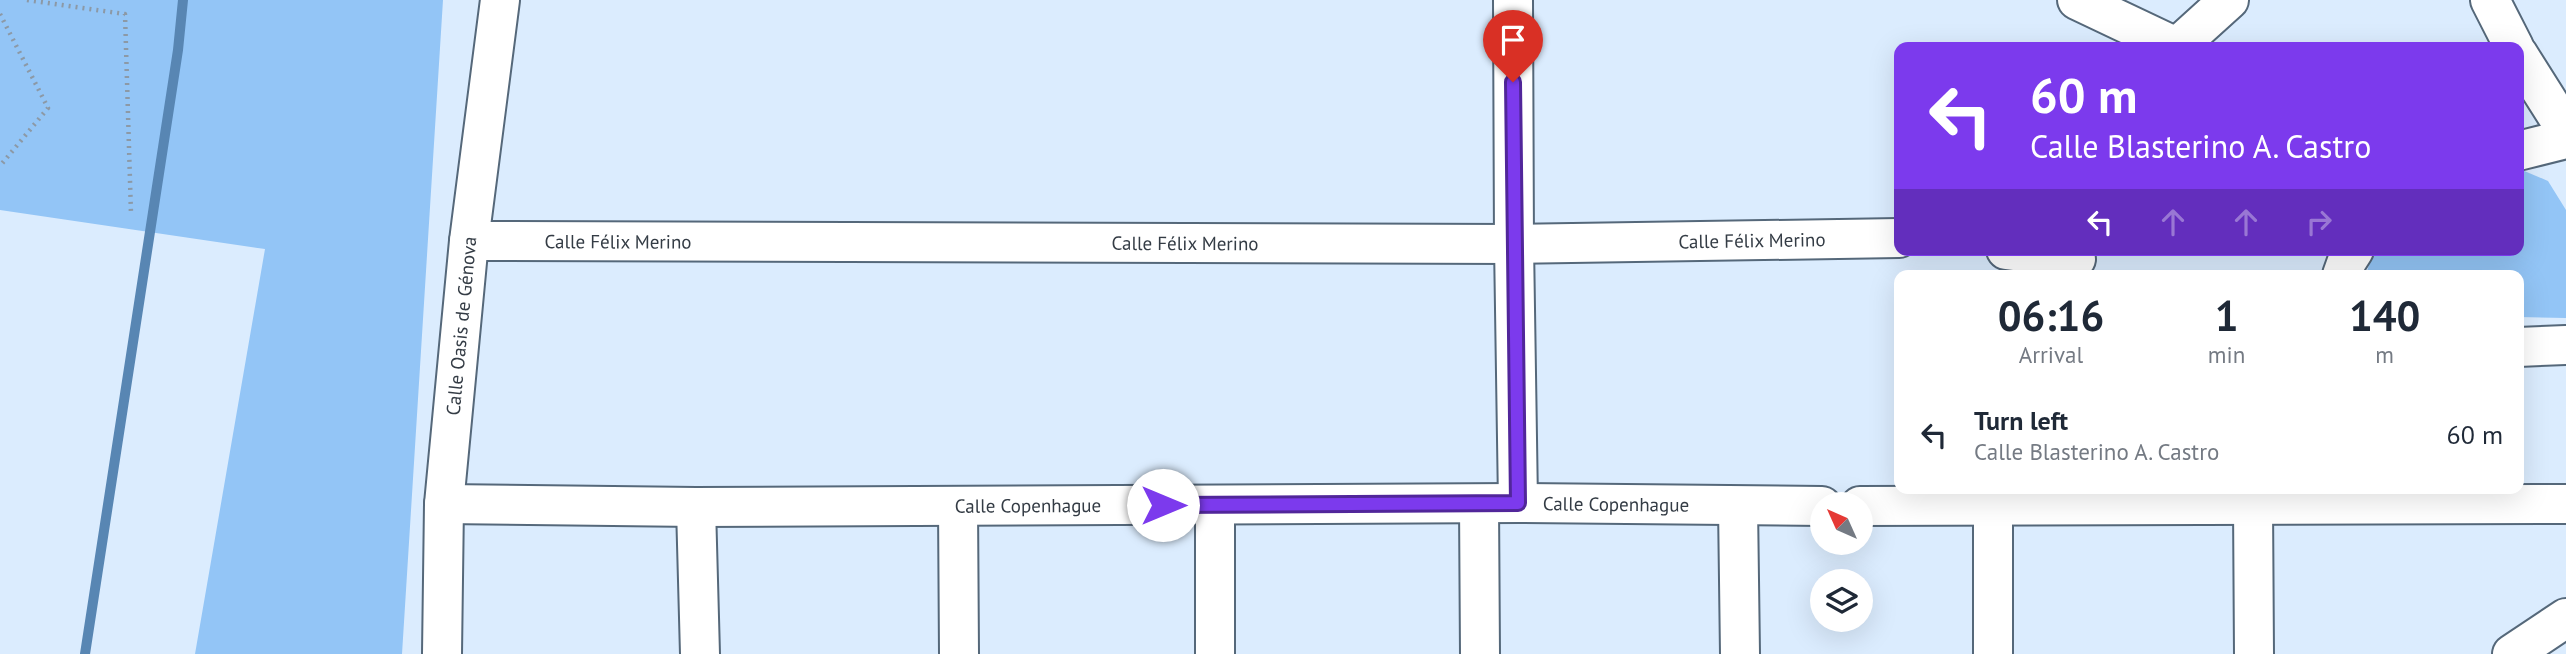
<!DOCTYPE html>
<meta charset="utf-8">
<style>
body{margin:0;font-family:"PT Sans",sans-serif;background:#f6f6f7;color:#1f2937;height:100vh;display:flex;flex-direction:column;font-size:26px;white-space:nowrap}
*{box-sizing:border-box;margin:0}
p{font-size:23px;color:#747a83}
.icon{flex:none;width:38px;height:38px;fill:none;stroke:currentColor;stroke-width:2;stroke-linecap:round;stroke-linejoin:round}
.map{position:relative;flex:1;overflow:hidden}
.drawer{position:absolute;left:1894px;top:270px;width:630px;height:224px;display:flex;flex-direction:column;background:#fff;border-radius:14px;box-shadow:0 7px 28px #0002}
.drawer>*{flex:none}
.guide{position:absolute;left:1894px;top:42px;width:630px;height:214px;border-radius:14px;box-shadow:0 7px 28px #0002;background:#7c3aed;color:#fff;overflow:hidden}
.needle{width:46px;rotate:315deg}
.tools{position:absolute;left:1810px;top:492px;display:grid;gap:14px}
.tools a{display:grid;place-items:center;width:63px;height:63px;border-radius:50%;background:#fff;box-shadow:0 7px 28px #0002;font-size:35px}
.pin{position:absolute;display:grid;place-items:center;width:60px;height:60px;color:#fff;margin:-72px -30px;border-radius:50% 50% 50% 0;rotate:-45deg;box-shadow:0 0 7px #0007}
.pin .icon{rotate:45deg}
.me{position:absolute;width:77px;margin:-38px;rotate:90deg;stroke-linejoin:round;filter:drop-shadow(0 0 5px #0008)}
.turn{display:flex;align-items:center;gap:24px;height:147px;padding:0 21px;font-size:32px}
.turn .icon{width:91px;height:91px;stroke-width:2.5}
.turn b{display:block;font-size:49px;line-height:60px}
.lanes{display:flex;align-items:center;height:66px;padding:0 21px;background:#0003;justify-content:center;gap:35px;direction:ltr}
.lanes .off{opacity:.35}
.eta{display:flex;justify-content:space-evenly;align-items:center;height:119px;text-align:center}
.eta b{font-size:42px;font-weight:700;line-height:49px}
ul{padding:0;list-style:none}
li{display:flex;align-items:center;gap:21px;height:91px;padding:0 21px}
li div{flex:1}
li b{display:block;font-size:26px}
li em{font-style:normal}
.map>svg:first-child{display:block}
.green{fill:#93c5f6}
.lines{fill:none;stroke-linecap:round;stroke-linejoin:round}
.stream{stroke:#5886b3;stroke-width:10}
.minor-casing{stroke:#55687a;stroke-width:42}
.path{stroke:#8c99a6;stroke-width:4.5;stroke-dasharray:2 5;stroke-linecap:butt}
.minor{stroke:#fff;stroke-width:38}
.route-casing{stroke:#51269a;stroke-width:18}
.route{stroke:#7c3aed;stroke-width:12}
.labels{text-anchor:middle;stroke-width:5;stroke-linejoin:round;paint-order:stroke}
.street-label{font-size:19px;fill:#343c45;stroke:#dbecfe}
</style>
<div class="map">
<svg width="2566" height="654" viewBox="0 0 2566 654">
<rect width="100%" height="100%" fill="#dbecfe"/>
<path class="green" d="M0,0H443L402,654H195L265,249L0,210Z
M2522,170L2548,181L2566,210V318L2518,317V275H2366L2370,261L2379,250H2518V171Z"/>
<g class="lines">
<path class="stream" d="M85,654L178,50L183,0"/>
<g class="minor-casing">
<g id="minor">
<path d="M1513,0L1514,244L1518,503"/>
<path d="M2077,0L2176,47"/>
<path d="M2490,0L2514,47"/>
<path d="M2177,47L2229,0"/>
<path d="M2518,54L2566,130"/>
<path d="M2518,151L2566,139"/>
<path id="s1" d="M469,241L1514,244L1899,238"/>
<path d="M2006,250L2076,259"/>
<path d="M2342,275L2347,261L2354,250"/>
<path d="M2518,347L2566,345"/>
<path id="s2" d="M444,504L696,507L1518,503L1822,506"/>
<path d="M1479,504L1480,654"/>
<path d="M2253,504L2254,654"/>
<path d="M1215,505V654"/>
<path d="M958,506L959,654"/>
<path d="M1738,506L1740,654"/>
<path d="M1860,506L2566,504"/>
<path d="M696,507L700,654"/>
<path id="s3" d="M442,654L444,504L469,241L500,0"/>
<path d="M1993,654V506"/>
<path d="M2512,654L2566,618"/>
</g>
</g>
<path class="path" d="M27,0L125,14L131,214
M0,14L48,108L0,166"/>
<use href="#minor" class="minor"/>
</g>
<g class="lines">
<g class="route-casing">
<path id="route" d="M1163,505L1518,503L1513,82"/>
</g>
<use href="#route" class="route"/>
</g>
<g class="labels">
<g class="street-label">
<text dy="7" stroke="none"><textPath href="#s1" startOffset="1283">Calle Félix Merino</textPath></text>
<text dy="7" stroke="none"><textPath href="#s1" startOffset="149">Calle Félix Merino</textPath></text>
<text dy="7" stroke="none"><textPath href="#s1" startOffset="716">Calle Félix Merino</textPath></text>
<text dy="7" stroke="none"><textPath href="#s3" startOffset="329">Calle Oasis de Génova</textPath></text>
<text dy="7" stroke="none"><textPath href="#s2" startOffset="1172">Calle Copenhague</textPath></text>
<text dy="7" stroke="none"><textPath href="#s2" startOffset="584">Calle Copenhague</textPath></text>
</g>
</g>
</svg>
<div class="tools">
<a><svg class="needle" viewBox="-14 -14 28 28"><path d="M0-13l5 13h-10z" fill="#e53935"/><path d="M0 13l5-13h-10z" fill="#747a83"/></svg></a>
<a><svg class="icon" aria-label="layers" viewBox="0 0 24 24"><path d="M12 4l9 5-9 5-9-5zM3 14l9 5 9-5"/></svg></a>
</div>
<div class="pin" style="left:1513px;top:82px;background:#d93025"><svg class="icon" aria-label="arrive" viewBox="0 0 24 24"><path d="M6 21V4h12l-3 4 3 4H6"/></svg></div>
<svg class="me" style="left:1163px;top:505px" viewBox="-20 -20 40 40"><circle r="19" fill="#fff"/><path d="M0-13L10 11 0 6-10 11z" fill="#7c3aed"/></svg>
<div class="guide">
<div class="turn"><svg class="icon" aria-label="left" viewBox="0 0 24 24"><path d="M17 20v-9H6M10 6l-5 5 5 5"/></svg><div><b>60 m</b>Calle Blasterino A. Castro</div></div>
<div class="lanes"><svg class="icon" aria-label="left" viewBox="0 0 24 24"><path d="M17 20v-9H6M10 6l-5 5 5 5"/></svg><svg class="icon off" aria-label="ahead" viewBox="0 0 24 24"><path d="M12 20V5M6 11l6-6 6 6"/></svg><svg class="icon off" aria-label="ahead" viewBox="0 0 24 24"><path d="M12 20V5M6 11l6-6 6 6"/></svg><svg class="icon off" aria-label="right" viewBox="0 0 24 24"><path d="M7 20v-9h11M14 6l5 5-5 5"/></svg></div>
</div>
<section class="drawer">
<div class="eta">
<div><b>06:16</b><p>Arrival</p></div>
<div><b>1</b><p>min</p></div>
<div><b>140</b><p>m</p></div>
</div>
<ul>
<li><svg class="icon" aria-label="left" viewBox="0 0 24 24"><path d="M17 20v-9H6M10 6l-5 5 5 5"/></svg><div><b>Turn left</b><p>Calle Blasterino A. Castro</p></div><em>60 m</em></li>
</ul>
</section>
</div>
